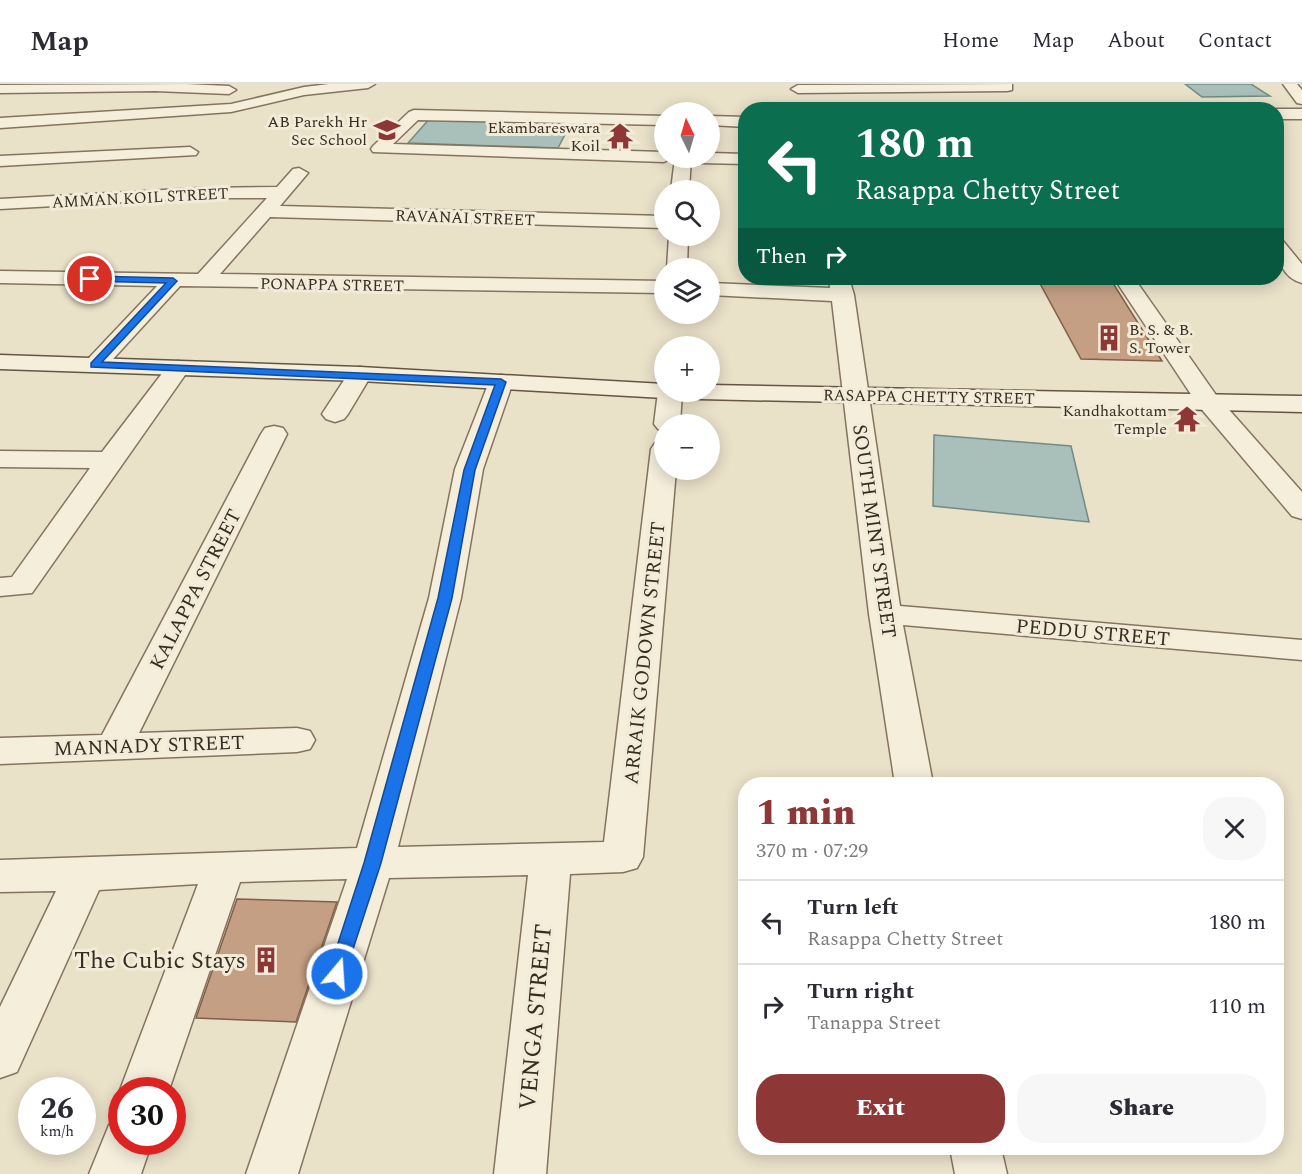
<!DOCTYPE html>
<meta charset="utf-8">
<style>
body{margin:0;font-family:Spectral,serif;background:#f7f7f7;color:#2b2b33;height:100vh;display:flex;flex-direction:column;font-size:22px;white-space:nowrap}
*{box-sizing:border-box;margin:0}
p{font-size:20px;color:#7c7c81}
.icon{flex:none;width:33px;height:33px;fill:none;stroke:currentColor;stroke-width:2;stroke-linecap:round;stroke-linejoin:round}
.map{position:relative;flex:1;overflow:hidden}
.drawer{position:absolute;left:738px;top:693px;width:546px;height:378px;display:flex;flex-direction:column;background:#fff;border-radius:24px;box-shadow:0 3px 15px #0003}
.drawer>*{flex:none}
.banner{position:absolute;left:738px;top:18px;width:546px;height:183px;border-radius:24px;box-shadow:0 3px 15px #0003;background:#0b6e4f;color:#fff;overflow:hidden}
.needle{width:39px;rotate:355deg}
.fabs{position:absolute;left:654px;top:18px;display:grid;gap:12px}
.fabs a{display:grid;place-items:center;width:66px;height:66px;border-radius:50%;background:#fff;box-shadow:0 3px 15px #0003;font-size:30px}
.speed{position:absolute;left:18px;top:993px;display:flex;gap:12px;font-size:30px;font-weight:700;text-align:center}
.speed>*{display:grid;place-content:center;width:78px;height:78px;border-radius:50%;background:#fff;box-shadow:0 3px 15px #0003;line-height:1}
.speed small{font-size:15px;font-weight:400}
.speed .limit{border:9px solid #d22;background:#fff;color:#111}
.pin{position:absolute;display:grid;place-items:center;width:51px;height:51px;color:#fff;margin:-26px;border:3px solid #fff;border-radius:50%;box-shadow:0 2px 6px #0007}
.me{position:absolute;width:66px;margin:-33px;rotate:18deg;stroke-linejoin:round;filter:drop-shadow(0 0 4px #0008)}
.turn{display:flex;align-items:center;gap:21px;height:126px;padding:0 18px;font-size:27px}
.turn .icon{width:78px;height:78px;stroke-width:2.5}
.turn b{display:block;font-size:42px;line-height:51px}
.then{display:flex;align-items:center;height:57px;padding:0 18px;background:#0003;gap:12px;font-size:22px}
.round{display:grid;place-items:center;flex:none;width:63px;height:63px;border-radius:24px;background:#f7f7f7}
.summary{display:flex;align-items:center;justify-content:space-between;height:102px;padding:0 18px}
h1{font-size:36px;font-weight:800;line-height:45px;color:#8d3736}
.cta{display:flex;gap:12px;margin-top:auto;padding:12px 18px}
.cta a{flex:1;height:69px;border-radius:24px;background:#8d3736;color:#fff;font-size:24px;font-weight:800;line-height:69px;text-align:center}
.cta a+a{background:#f7f7f7;color:#2b2b33}
ul{padding:0;list-style:none}
li{display:flex;align-items:center;gap:18px;height:84px;padding:0 18px;border-top:2px solid #e1e1e2}
li div{flex:1}
li b{display:block;font-size:22px}
li em{font-style:normal}
header{display:flex;align-items:center;gap:36px;box-sizing:border-box;height:84px;padding:0 30px;background:#fff;border-bottom:2px solid #e1e1e2}
header strong{font-size:28px}
nav{display:flex;gap:33px;margin-inline-start:auto;font-size:21px}
.map>svg:first-child{display:block}
.water{fill:#a9bfb9;stroke:#708c86;stroke-width:1.5}
.building{fill:#c49f83;stroke:#815f48;stroke-width:1.5}
.lines{fill:none;stroke-linecap:round;stroke-linejoin:round}
.street-casing{stroke:#84745f;stroke-width:3}
.secondary-casing{stroke:#665542;stroke-width:3}
.street{fill:#f5eedb;fill-rule:evenodd}
.secondary{fill:#f5eedb;fill-rule:evenodd}
.route{fill:#1a73e8;stroke:#114b97;stroke-width:1.5}
.labels{text-anchor:middle;stroke-width:6;stroke-linejoin:round;paint-order:stroke}
.far-poi-label{font-size:16px;fill:#362c21;stroke:#f2ebd8;text-anchor:end}
.far-street-label{font-size:16px;fill:#362c21;stroke:#f2ebd8}
.street-label{font-size:20px;fill:#362c21;stroke:#f2ebd8}
.near-poi-label{font-size:24px;fill:#362c21;stroke:#f2ebd8;text-anchor:end}
.near-street-label{font-size:24px;fill:#362c21;stroke:#f2ebd8}
</style>
<header>
<strong>Map</strong>
<nav><a>Home</a><a>Map</a><a>About</a><a>Contact</a></nav>
</header>
<div class="map">
<svg width="1302" height="1090" viewBox="0 0 1302 1090">
<rect width="100%" height="100%" fill="#eae1c9"/>
<path class="water" d="M1185,0H1251L1270,12L1202,13Z
M431,33L572,37L558,64L408,59Z
M934,351L1071,362L1089,438L933,422Z"/>
<path class="building" d="M1037,194L1111,196L1162,277L1081,275Z
M237,815L337,818L296,938L196,934Z"/>
<g class="lines">
<g class="street-casing">
<path id="street" d="M186,0L229,2L236,6L229,10L155,7L0,9V1Z
M329,0H375L368,4L304,11L231,28L0,44V34L231,20L304,3Z
M1012,0V6L1007,7L798,9L791,5L798,1Z
M1283,0H1297L1302,6V20L1297,19Z
M1276,25H1302V35H1276Z
M414,26L664,32V41L418,36L393,60L664,68V74H672L664,78L373,68L371,65L373,62L409,28Z
M710,32L746,33V43L710,41Z
M190,63L198,68L196,71L0,82V72Z
M710,69L746,70V80L700,79L692,74H710Z
M675,74H691L689,106H671Z
M299,84L308,89L280,122L664,132V144L270,133L220,190L664,197V209L180,202L103,286H87L83,281L87,276L157,202L0,199V187L198,190L267,114H200L0,125V115L200,104L277,103L293,85Z
M669,152H688L687,184H667Z
M1276,155L1283,157L1302,180V199C1282,194 1276,173 1276,155Z
M829,194H849L854,211L900,522L1302,556V576L903,541L933,700H895L869,530L832,217L710,211V199L830,204Z
M1114,194H1134L1216,311L1302,408V435L1292,432L1198,321Z
M178,277L186,279L190,284L32,509L0,512V494L12,493L90,384L0,383V367L102,368L170,279Z
M360,283L369,285L372,290L348,330L344,335L335,338L326,335L322,330L348,290L351,285Z
M501,291L510,293L513,298L483,385L461,514L398,763L604,758L651,365L655,359L664,357V386H676L643,773L637,784L623,788L570,790L546,1090H494L528,791L389,794L298,1090H246L347,795L240,798L169,1006L122,1008L120,1006L198,800L99,806L17,988L0,994V923L56,807L0,808V776L357,764L429,514L455,385L489,298L492,293Z
M664,302V308H682L680,340H664V347L658,345L654,340L658,308Z
M274,342L283,344L287,350L139,649L297,644L310,647L315,656L310,665L297,668L0,680V654L102,651L261,350L265,344Z
M122,1037V1058H152L141,1090H89L109,1041Z
M950,1064H1001L1007,1090H955Z"/>
</g>
<g class="secondary-casing">
<path id="secondary" d="M0,271L360,283L664,300V308H676L673,312L664,314L360,297L0,285Z
M710,301L1302,312V328L700,315L691,313L688,308H710Z"/>
</g>
<use href="#street" class="street"/>
<use href="#secondary" class="secondary"/>
</g>
<path class="route" d="M90,192L173,194L177,197L102,278L501,295L506,298L475,386L452,514L381,779L343,896L337,898L330,896L328,890L364,779L438,514L464,386L495,301L91,283V279L166,199L87,197Z"/>
<defs>
<g id="school-bare" transform="scale(2.07)"><path d="M0-5L7-2L0 1L-7-2ZM-4 1L0 2.5L4 1V4Q0 6-4 4Z" fill="#8d3736" stroke="#f2ebd8" stroke-width="2.5" paint-order="stroke"/></g>
<g id="temple-bare" transform="scale(2.07)"><path d="M0-6L5-2H3V0L6.5 2.5H4V6H1.5V3h-3V6H-4V2.5H-6.5L-3 0V-2H-5Z" fill="#8d3736" stroke="#f2ebd8" stroke-width="2.5" paint-order="stroke"/></g>
<g id="building-bare" transform="scale(2.07)"><path d="M-4-6H4V6H1V3H-1V6H-4ZM-2.5-4.3h1.7v1.8h-1.7ZM.8-4.3h1.7v1.8H.8ZM-2.5-1h1.7V.8h-1.7ZM.8-1h1.7V.8H.8Z" fill="#8d3736" stroke="#f2ebd8" stroke-width="2.5" paint-order="stroke"/></g>
</defs>
<g fill-rule="evenodd">
<use href="#school-bare" x="387" y="46"/>
<use href="#temple-bare" x="620" y="52"/>
<use href="#building-bare" x="1109" y="254"/>
<use href="#temple-bare" x="1187" y="335"/>
<use href="#building-bare" x="266" y="876"/>
</g>
<g class="labels">
<g class="far-poi-label">
<text x="367" y="43">AB Parekh Hr<tspan x="367" dy="18">Sec School</tspan></text>
<text x="600" y="49">Ekambareswara<tspan x="600" dy="18">Koil</tspan></text>
<text x="1129" y="251" text-anchor="start">B. S. &amp; B.<tspan x="1129" dy="18">S. Tower</tspan></text>
<text x="1167" y="332">Kandhakottam<tspan x="1167" dy="18">Temple</tspan></text>
</g>
<g class="far-street-label">
<text transform="translate(140 113) rotate(-3)" y="6">AMMAN KOIL STREET</text>
<text transform="translate(465 133) rotate(2)" y="6">RAVANAI STREET</text>
<text transform="translate(332 200) rotate(1)" y="6">PONAPPA STREET</text>
<text transform="translate(929 312) rotate(1)" y="6">RASAPPA CHETTY STREET</text>
</g>
<g class="street-label">
<text transform="translate(875 447) rotate(82)" y="7">SOUTH MINT STREET</text>
<text transform="translate(195 505) rotate(-63)" y="7">KALAPPA STREET</text>
<text transform="translate(1093 548) rotate(5)" y="7">PEDDU STREET</text>
<text transform="translate(644 569) rotate(-84)" y="7">ARRAIK GODOWN STREET</text>
<text transform="translate(149 661) rotate(-2)" y="7">MANNADY STREET</text>
</g>
<g class="near-poi-label">
<text x="246" y="884">The Cubic Stays</text>
</g>
<g class="near-street-label">
<text transform="translate(535 933) rotate(-85)" y="8">VENGA STREET</text>
</g>
</g>
</svg>
<div class="fabs">
<a><svg class="needle" viewBox="-14 -14 28 28"><path d="M0-13l5 13h-10z" fill="#e53935"/><path d="M0 13l5-13h-10z" fill="#7c7c81"/></svg></a>
<a><svg class="icon" aria-label="search" viewBox="0 0 24 24"><circle cx="10" cy="10" r="6"/><path d="M15 15l6 6"/></svg></a>
<a><svg class="icon" aria-label="layers" viewBox="0 0 24 24"><path d="M12 4l9 5-9 5-9-5zM3 14l9 5 9-5"/></svg></a>
<a>+</a>
<a>−</a>
</div>
<div class="speed"><div>26<small>km/h</small></div><div class="limit">30</div></div>
<div class="pin" style="left:90px;top:195px;background:#d93025"><svg class="icon" aria-label="arrive" viewBox="0 0 24 24"><path d="M6 21V4h12l-3 4 3 4H6"/></svg></div>
<svg class="me" style="left:337px;top:890px" viewBox="-20 -20 40 40"><circle r="17" fill="#1a73e8" stroke="#fff" stroke-width="3"/><path d="M0-11L8 9 0 5-8 9z" fill="#fff"/></svg>
<div class="banner">
<div class="turn"><svg class="icon" aria-label="left" viewBox="0 0 24 24"><path d="M17 20v-9H6M10 6l-5 5 5 5"/></svg><div><b>180 m</b>Rasappa Chetty Street</div></div>
<div class="then">Then<svg class="icon" aria-label="right" viewBox="0 0 24 24"><path d="M7 20v-9h11M14 6l5 5-5 5"/></svg></div>
</div>
<section class="drawer">
<div class="summary"><div><h1>1 min</h1><p>370 m · 07:29</p></div><a class="round"><svg class="icon" aria-label="close" viewBox="0 0 24 24"><path d="M6 6l12 12M18 6L6 18"/></svg></a></div>
<ul>
<li><svg class="icon" aria-label="left" viewBox="0 0 24 24"><path d="M17 20v-9H6M10 6l-5 5 5 5"/></svg><div><b>Turn left</b><p>Rasappa Chetty Street</p></div><em>180 m</em></li>
<li><svg class="icon" aria-label="right" viewBox="0 0 24 24"><path d="M7 20v-9h11M14 6l5 5-5 5"/></svg><div><b>Turn right</b><p>Tanappa Street</p></div><em>110 m</em></li>
</ul>
<div class="cta"><a>Exit</a><a>Share</a></div>
</section>
</div>
